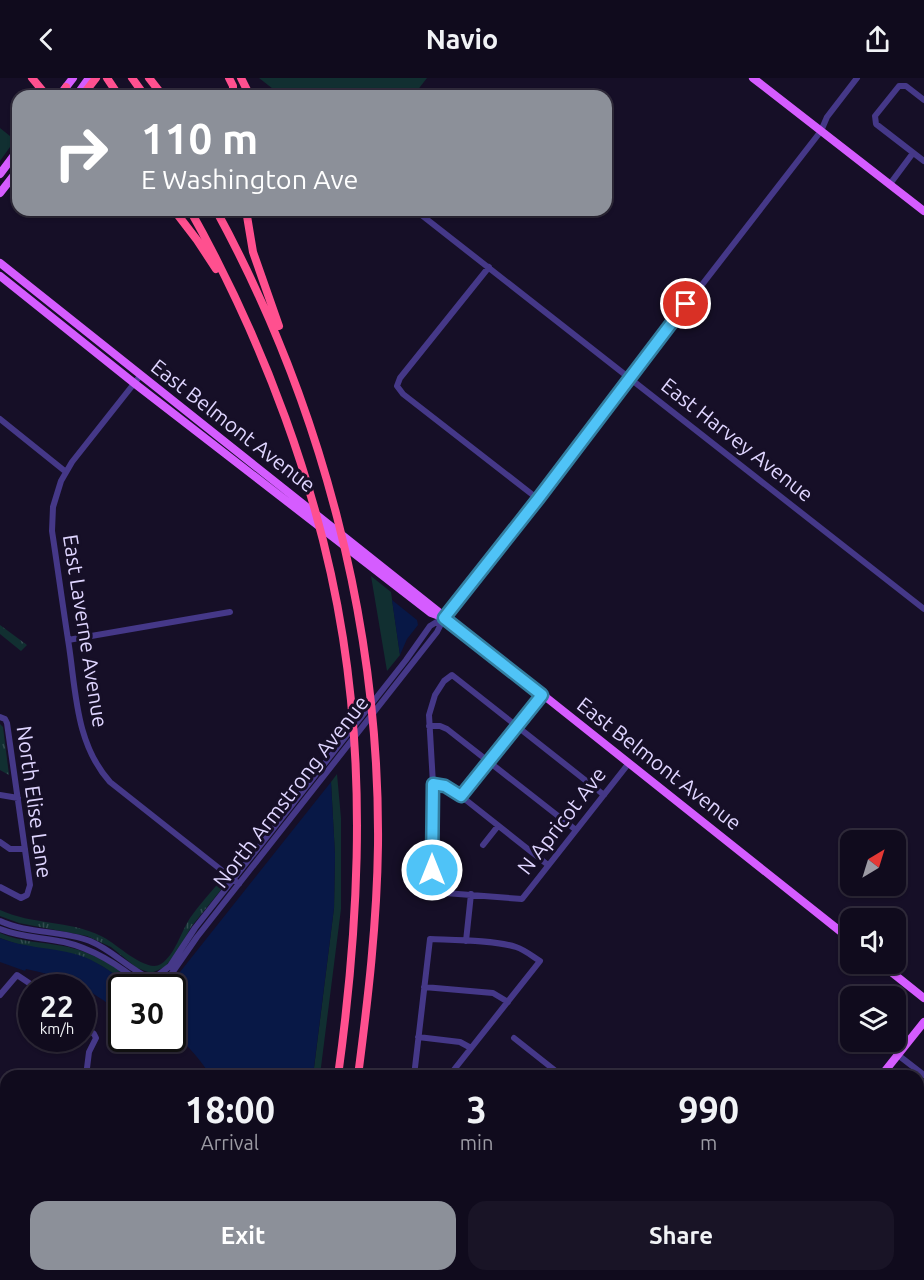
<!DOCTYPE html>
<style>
body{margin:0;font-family:Ubuntu,sans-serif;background:#191426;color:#f1f3f6;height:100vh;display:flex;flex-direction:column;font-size:22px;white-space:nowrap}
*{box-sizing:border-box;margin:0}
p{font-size:20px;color:#9c9ba4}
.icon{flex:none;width:33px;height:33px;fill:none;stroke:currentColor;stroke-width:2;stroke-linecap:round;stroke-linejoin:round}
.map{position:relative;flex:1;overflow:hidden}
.details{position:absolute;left:0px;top:992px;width:924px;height:212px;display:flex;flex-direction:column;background:#100b1d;border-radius:18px 18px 0 0;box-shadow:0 2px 4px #0004,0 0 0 2px #302b3b}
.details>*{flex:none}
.top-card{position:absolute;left:12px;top:12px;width:600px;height:126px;border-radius:18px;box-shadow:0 2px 4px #0004,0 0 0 2px #302b3b;background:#8c9099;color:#fff;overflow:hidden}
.needle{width:39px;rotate:38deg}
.controls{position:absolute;left:840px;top:752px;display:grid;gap:12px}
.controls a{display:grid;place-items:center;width:66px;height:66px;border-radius:12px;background:#100b1d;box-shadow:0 2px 4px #0004,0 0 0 2px #302b3b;font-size:30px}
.speed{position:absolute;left:18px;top:896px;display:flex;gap:12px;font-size:30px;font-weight:700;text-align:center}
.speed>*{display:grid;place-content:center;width:78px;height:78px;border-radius:50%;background:#100b1d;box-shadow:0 2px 4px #0004,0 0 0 2px #302b3b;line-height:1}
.speed small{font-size:15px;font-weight:400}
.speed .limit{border:3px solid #111;border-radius:9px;background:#fff;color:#111}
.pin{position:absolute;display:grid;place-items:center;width:51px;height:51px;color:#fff;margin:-26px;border:3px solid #fff;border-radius:50%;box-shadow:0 2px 6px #0007}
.me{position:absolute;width:66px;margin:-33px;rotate:0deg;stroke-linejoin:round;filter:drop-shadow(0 0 4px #0008)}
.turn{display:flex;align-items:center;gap:21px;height:126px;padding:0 30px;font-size:27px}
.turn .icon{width:78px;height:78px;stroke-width:2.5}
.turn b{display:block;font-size:42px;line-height:51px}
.eta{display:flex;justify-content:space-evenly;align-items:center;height:102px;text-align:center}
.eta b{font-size:36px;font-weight:600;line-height:42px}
.button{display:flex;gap:12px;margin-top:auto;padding:12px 30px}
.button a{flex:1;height:69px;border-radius:18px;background:#8c9099;color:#fff;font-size:24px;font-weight:600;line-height:69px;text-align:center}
.button a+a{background:#191426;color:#f1f3f6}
header{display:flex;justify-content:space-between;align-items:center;height:78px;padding:0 30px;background:#100b1d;font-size:27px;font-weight:600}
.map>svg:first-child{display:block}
.green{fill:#112f31}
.forest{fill:url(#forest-firs)}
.park{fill:url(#park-tufts)}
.water{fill:#081846}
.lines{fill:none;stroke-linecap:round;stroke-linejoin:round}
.minor{stroke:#453888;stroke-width:6}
.major{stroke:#d55cff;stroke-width:8}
.highway{stroke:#ff508f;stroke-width:8}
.route-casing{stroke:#337fa1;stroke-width:15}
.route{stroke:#4fc3f7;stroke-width:10}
.labels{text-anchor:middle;stroke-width:6;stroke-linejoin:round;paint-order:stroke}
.street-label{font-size:21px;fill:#dfd5ff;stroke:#160f27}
</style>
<header><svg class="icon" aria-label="back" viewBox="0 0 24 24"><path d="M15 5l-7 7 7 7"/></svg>Navio<svg class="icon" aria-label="share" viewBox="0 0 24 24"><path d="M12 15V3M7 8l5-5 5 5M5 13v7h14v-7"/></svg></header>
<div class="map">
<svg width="924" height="1202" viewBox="0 0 924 1202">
<defs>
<pattern id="forest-firs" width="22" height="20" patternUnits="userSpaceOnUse" patternTransform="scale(1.5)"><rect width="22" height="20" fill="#112f31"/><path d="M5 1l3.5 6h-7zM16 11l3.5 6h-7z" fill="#334c50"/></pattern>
<pattern id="park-tufts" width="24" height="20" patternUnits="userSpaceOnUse" patternTransform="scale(1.5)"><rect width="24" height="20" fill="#112f31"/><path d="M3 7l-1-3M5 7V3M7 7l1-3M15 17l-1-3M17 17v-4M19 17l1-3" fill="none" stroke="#334c50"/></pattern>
</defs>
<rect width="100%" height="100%" fill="#160f27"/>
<path class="green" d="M259,0H427L413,18H282Z
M0,50L15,62L0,83Z
M371,498L391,514L400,577L387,593Z
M337,696L341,740V831L320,997L313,998L334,830L335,777L331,704Z
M918,1136H924V1182L918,1183Z"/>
<path class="forest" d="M360,1197H715L711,1202H360Z"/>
<path class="park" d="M0,547L27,567L21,573L0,556Z
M0,646L3,649L9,697L0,692Z
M222,801L224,808L191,849L179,871L165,889L151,895L137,890L111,869L87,858L19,845L0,838V832C32,847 69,842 101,858C115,864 146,896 161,886C175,877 181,854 190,840C199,827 211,814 222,801Z
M0,855C20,864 42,864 63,868C91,873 120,890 140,909H133L102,888L80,878L17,866L0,860Z"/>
<path class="water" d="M392,522L417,542L418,547L407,561L400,577Z
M331,704L335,777L334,830L313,997H210C200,981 188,967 173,956L171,909L176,899Z
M0,860C24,870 50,869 75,876C97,882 114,896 133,909H122L121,935C86,909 70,900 26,891L25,893L0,884Z"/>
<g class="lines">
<path class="minor" d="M924,22L906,8H899L875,38L876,46L924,83
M890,106L913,75
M415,132L924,531
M489,189L400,300L397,308L403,316L538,421
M140,298L72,384L61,403L53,429L52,453C58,492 63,530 69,568C76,615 76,666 110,704L239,806
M0,341L66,394
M68,562L230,534
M0,639L5,641L7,645L30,807L27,817L21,820L0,809
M429,648H440L447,651L576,752
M433,706L445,708L452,711L548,787
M0,717L18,720
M604,717L452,597L444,603L435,617L429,637L433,706L432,814L522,821L629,685
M461,718L542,617
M0,764L10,771H25
M483,767L498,748
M0,843C28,856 61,852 90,863C112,872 128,890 149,900
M0,851C23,860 41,859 64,864C94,871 122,889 145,909
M466,863L471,816
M157,898L170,888L195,850L406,582L430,548L443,540
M163,908L197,859L437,554L444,540L821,53L827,39L857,0
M424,909L493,915L508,924
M0,917L17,897L35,909
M82,947L94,956L96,960L89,974L86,998
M418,959L460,964L471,970
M514,960L562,998
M898,977L924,997
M54,998L72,995L98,997
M414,998L430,861C453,862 495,862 516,869C525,872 532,878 540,883L449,998
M0,1006L6,1011
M0,1028L6,1024
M0,1033L6,1038
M0,1111L6,1115
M918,1121L924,1117
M0,1188L6,1192
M12,1197L18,1202
M284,1197L287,1202
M63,1202L67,1197
M110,1202L114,1197"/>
<path class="major" d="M753,0L924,133
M63,13L73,0
M76,18L89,0
M0,96L18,72
M0,115L18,92
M0,185L850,861
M0,198L134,305L431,535L442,539
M880,885L924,920
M881,998L924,944
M718,1202L722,1197"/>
<path class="highway" d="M32,0L47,18
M107,0L119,18
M132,0L145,18
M149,0L163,18
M229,0L233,8V18
M241,0L250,18
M62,18L66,9
M82,18L96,0
M174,132L197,162L216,191
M190,132C263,262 320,413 343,560C366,706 358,853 338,998
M216,132C321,325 380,547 378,767C377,845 368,921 358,998
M246,132L253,174L279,248
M313,1202L314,1197
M333,1202V1197
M339,1202V1197"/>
</g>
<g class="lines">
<g class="route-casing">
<path id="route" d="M432,792L433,706L445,708L461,718L542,617L444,540L538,421L686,226"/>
</g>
<use href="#route" class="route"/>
</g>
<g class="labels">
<g class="street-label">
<text transform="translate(233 348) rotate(38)" y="7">East Belmont Avenue</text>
<text transform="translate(737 362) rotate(38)" y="7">East Harvey Avenue</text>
<text transform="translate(85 553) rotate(81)" y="7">East Laverne Avenue</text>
<text transform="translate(659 686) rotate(38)" y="7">East Belmont Avenue</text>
<text transform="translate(291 714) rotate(-52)" y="7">North Armstrong Avenue</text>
<text transform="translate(34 724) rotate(82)" y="7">North Elise Lane</text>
<text transform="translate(562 743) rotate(-52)" y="7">N Apricot Ave</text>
</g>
</g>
</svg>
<div class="controls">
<a><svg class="needle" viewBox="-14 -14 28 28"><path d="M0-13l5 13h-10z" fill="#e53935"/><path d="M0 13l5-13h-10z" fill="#9c9ba4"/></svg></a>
<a><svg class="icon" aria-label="sound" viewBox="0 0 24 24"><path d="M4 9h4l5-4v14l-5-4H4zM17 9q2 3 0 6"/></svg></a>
<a><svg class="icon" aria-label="layers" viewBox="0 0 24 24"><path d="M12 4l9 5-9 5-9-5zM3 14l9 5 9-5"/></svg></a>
</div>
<div class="speed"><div>22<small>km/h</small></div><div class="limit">30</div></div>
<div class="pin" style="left:686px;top:226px;background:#d93025"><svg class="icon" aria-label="arrive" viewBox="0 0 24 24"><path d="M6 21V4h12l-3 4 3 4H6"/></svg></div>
<svg class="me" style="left:432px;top:792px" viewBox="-20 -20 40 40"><circle r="17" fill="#4fc3f7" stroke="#fff" stroke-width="3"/><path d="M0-11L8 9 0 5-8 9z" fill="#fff"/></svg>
<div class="top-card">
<div class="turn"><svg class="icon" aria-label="right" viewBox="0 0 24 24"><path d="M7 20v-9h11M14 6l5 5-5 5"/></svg><div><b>110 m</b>E Washington Ave</div></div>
</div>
<section class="details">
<div class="eta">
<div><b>18:00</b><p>Arrival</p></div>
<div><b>3</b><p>min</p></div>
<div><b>990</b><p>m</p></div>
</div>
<div class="button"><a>Exit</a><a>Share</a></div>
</section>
</div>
